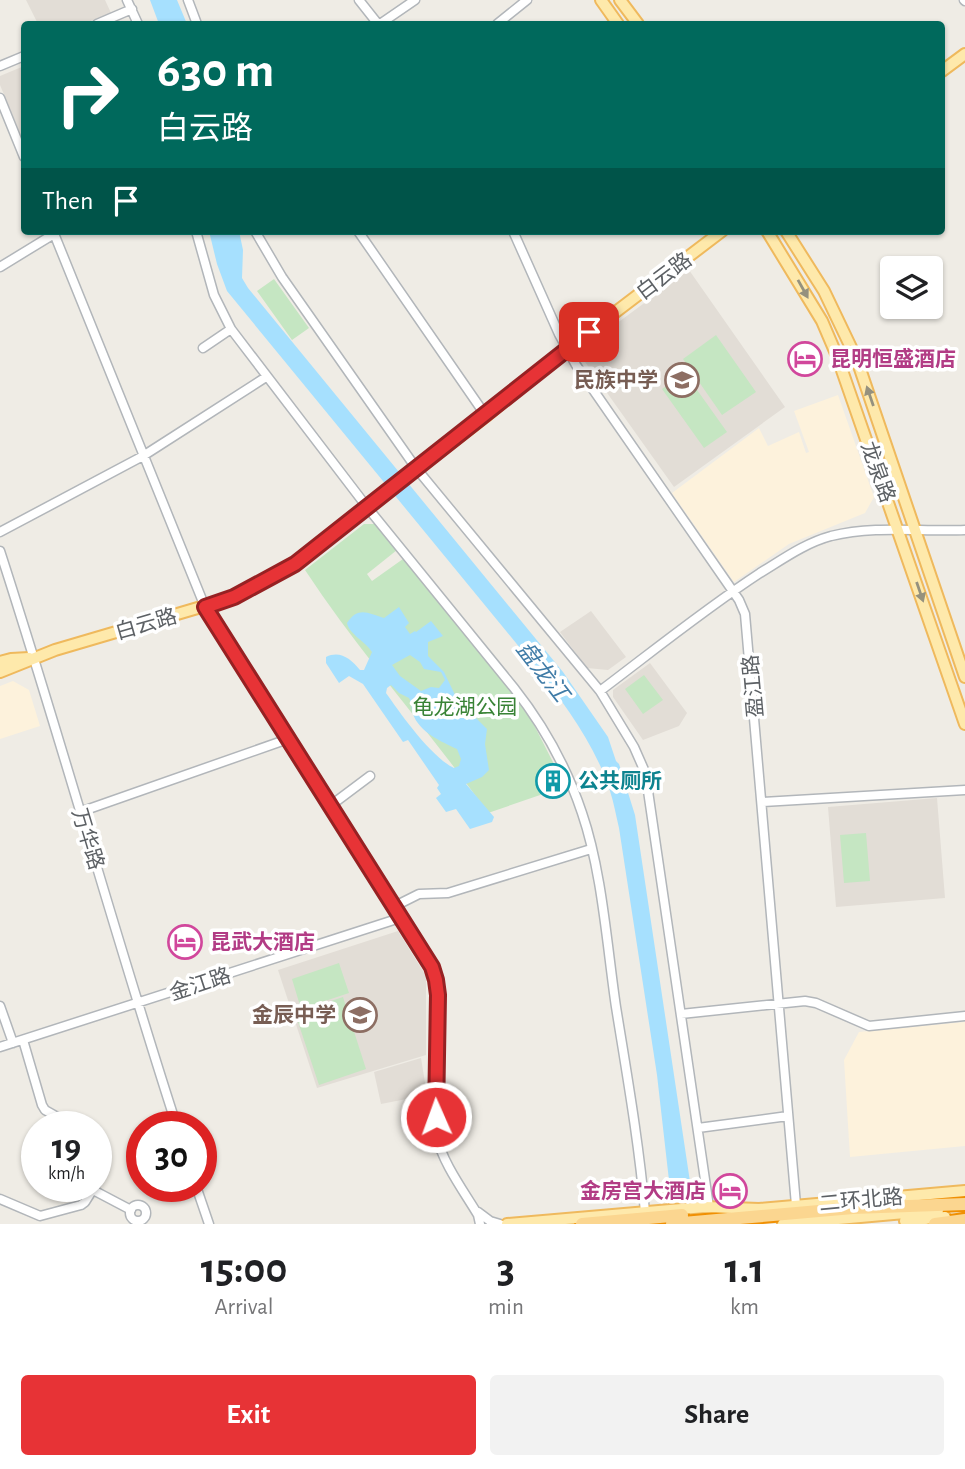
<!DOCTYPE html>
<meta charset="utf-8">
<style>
body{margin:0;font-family:"Alegreya Sans","Noto Sans SC",sans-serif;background:#f2f2f2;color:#202124;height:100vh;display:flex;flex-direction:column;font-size:26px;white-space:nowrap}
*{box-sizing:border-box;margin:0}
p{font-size:23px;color:#757577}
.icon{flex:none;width:38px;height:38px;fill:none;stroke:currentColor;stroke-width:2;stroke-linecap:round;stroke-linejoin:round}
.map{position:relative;height:1224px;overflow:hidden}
.drawer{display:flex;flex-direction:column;background:#fff;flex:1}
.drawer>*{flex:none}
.hud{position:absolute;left:21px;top:21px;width:924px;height:214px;border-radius:7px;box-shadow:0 2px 5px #0004;background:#00695c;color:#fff;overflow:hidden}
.controls{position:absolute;left:880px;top:256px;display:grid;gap:14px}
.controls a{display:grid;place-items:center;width:63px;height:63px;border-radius:7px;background:#fff;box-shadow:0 2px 5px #0004;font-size:35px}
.speed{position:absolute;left:21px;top:1111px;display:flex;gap:14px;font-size:35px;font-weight:700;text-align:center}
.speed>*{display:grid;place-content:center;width:91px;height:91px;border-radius:50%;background:#fff;box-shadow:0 2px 5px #0004;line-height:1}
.speed small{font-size:18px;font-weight:400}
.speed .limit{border:10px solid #d22;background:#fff;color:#111}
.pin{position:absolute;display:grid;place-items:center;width:60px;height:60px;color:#fff;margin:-30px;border-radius:14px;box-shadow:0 4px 10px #0006}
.me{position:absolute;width:77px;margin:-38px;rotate:358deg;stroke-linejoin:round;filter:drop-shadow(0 0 5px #0008)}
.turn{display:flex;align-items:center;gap:24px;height:147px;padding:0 21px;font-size:32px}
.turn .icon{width:91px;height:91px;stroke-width:2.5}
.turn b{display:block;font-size:49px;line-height:60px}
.then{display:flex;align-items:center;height:66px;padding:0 21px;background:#0003;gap:14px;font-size:26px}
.eta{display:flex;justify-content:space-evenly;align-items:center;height:119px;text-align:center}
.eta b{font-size:42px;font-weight:700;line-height:49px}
.cta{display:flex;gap:14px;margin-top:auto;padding:14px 21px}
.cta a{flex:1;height:80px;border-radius:7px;background:#e73336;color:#fff;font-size:28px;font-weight:700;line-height:80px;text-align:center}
.cta a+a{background:#f2f2f2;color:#202124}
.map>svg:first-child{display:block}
.commercial{fill:#fdf2dc}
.education{fill:#e2ddd6}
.green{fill:#c5e6c2}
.water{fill:#a6e0fe;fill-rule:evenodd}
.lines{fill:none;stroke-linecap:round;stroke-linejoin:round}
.minor-casing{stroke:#b2b6ba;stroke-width:11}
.major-casing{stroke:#efb95d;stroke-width:14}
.highway-casing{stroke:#f09003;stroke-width:16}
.minor{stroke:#fff;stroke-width:8}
.major{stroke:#fee9ab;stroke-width:10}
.highway{stroke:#fbd690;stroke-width:12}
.oneway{fill:#95917e}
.route-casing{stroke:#962123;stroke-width:18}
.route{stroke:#e73336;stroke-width:12}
.labels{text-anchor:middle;stroke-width:7;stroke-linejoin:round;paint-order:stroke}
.street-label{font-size:21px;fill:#5d6165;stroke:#fff}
.hotel-label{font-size:21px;font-weight:bold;fill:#b23c85;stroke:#fff;text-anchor:start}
.education-label{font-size:21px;font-weight:bold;fill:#785e54;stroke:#fff;text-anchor:end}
.park-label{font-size:21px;fill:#398336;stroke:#fff}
.culture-label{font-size:21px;font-weight:bold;fill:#0d838f;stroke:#fff;text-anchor:start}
.water-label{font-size:23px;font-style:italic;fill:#407ca7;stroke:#fff}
</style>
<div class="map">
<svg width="965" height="1224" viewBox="0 0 965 1224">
<rect width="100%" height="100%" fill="#efece5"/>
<path class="commercial" d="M838,395L874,497L865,513L789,544L734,582L672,493L759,428L768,446L799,432L806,453L809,452L794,411Z
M13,681L29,690L40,726L0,739V686Z
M965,1022V1146L850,1157L844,1060L859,1032Z"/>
<path class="education" d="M26,0H105L111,13L83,24H38Z
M24,66V143L0,85V76Z
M689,270L785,407L674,487L578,352Z
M591,611L626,657L608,670L587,668L560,632Z
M650,663L687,713L679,726L643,740L613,697V690Z
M937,798L945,898L836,907L828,807Z
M398,931L426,976V1055L317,1088L278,970Z
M421,1058L427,1095L381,1104L374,1072Z"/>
<path class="green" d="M274,279L309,328L292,340L257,291Z
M716,335L756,392L722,415L683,359Z
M685,373L727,432L704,448L662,389Z
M364,524H377L397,550L367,574L372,581L403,559L505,684L532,721L558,772L538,779L543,794L488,813C429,730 361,655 305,570Z
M644,675L663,700L643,714L625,689Z
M866,833L870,881L844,883L840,835Z
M339,963L349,993L301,1009L292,979Z
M343,997L366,1069L319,1085L295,1013Z"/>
<path class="water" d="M150,0H177L187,24H159Z
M209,231H239L243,250L242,278L248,288L563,672L608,737L616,761L619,764L635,815L692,1195L671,1198L657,1075L619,828C616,816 614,803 610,791C595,744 564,703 534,665L227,291L217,264Z
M399,607L409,623L405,627L410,634L415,631L416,632L431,621L443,636L428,642V656L444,672L456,697L470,709L472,714L487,729L485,744L489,770L482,777L466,784L494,817L492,822L470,829L456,809L446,812L436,798L441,794L437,788L439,785L408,740L403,742L363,684L349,676L339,683L326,663V657C340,650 351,659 360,670H364L372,652C366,642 349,634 347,623C358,606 368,613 384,618ZM410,655L420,662L424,669L441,672L445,680L439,688L431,687L421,691L400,676L392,665ZM391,685L399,693L409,698C412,703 411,708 413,714C419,732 442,742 457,749L461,759L459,766L454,768C431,757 400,713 386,693L387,688Z"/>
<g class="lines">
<g class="minor-casing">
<path id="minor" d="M127,0L138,24
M188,0L197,24
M359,0L378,24
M964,0L965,1
M97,24L132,9
M380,24L415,0
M497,24L527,0
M0,66L24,56
M0,98L24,157
M53,231L205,607L432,967L437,980L438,995C436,1040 430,1093 437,1137C442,1162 465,1193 478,1215L480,1224
M196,231L214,295L231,329L367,507L514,688C544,726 567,768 582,813C602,871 607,946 616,1007C627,1075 639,1143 645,1212
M255,231L282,277L416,468L600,691L634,747L645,772L648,791L709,1207
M358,231L486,416
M513,231L559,334L576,365L739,600L745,614L796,1205
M0,267L54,234
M203,348L231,329
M0,532L143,456L266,377
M0,551C62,742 115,936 177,1127
M600,691C653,651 705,609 760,573C783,559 805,543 831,536C876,525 920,532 965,530
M763,802L965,790
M330,806L370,776
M80,812L288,739
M393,907L419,894L448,893L591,849
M0,1006L13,1043
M681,1014L805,1001L816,1003L869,1026L965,1016
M23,1040L42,1105L45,1110L75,1127
M0,1047L400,918
M698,1128L788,1116
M96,1165L99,1177L96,1184
M196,1186L209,1224
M93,1190L131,1210
M0,1199L40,1216L81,1205L85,1202L95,1186
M130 1213a8 8 0 1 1 16 0a8 8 0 1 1-16 0Z
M478,1212L490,1221L500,1224"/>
</g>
<g class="major-casing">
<path id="major" d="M601,0L618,24
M620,0L638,24
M942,71L965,54
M767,231L822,321L837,356L965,724
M786,231L824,291L857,360L965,677
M0,662L11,659L29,658
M0,672L55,650L235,597L295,564L486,416L567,349L722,231
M905,1221L945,1217
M507,1224L705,1207L759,1209L965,1191
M783,1224L938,1210"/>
</g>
<g class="highway-casing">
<path id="highway" d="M582,1224L682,1215
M672,1224L853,1208L965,1204
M935,1224L965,1220"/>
</g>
<use href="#minor" class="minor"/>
<use href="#major" class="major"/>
<use href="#highway" class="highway"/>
</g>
<defs><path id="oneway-solid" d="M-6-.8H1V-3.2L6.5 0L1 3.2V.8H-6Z" transform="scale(1.75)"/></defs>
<g class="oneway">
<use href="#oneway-solid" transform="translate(803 289) rotate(61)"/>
<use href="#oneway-solid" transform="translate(870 396) rotate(-109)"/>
<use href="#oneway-solid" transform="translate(920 592) rotate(71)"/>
</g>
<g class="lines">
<g class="route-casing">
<path id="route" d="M436,1117L438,995L436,980L432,967L205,607L234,597L295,564L589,332"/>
</g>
<use href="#route" class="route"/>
</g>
<defs>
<g id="hotel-ring" transform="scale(1.75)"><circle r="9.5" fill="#fff" stroke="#d1479c" stroke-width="1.5"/><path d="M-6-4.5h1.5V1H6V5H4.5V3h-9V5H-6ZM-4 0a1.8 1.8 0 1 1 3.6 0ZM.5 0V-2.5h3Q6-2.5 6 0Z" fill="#d1479c"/></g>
<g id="school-ring" transform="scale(1.75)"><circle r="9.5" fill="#fff" stroke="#8d6e63" stroke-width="1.5"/><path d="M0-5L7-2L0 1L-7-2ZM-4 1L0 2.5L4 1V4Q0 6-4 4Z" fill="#8d6e63"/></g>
<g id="building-ring" transform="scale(1.75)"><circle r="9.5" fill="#fff" stroke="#0f9aa8" stroke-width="1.5"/><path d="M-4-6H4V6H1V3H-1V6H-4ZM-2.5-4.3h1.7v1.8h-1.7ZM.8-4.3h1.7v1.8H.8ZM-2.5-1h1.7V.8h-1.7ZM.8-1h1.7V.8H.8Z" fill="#0f9aa8"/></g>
</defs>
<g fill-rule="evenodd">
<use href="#hotel-ring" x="805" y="359"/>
<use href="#school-ring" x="682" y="380"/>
<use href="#building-ring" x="553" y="781"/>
<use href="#hotel-ring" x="185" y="942"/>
<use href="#school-ring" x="360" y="1015"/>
<use href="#hotel-ring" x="730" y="1191"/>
</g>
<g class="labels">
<g class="street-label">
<text transform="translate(664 276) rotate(-37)" y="7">白云路</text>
<text transform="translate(878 472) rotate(70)" y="7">龙泉路</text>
<text transform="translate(146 624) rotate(-16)" y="7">白云路</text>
<text transform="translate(753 686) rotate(-95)" y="7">盈江路</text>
<text transform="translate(88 839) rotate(73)" y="7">万华路</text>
<text transform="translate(200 984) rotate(-18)" y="7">金江路</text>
<text transform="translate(861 1200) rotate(-5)" y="7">二环北路</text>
</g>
<g class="hotel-label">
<text x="830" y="366">昆明恒盛酒店</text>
<text x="210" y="949">昆武大酒店</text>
<text x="706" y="1198" text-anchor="end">金房宫大酒店</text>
</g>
<g class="education-label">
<text x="658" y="387">民族中学</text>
<text x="336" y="1022">金辰中学</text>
</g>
<g class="park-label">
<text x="465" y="714">龟龙湖公园</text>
</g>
<g class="culture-label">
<text x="578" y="788">公共厕所</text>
</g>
<g class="water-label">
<text transform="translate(543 671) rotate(52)" y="8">盘龙江</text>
</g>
</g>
</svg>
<div class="controls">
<a><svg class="icon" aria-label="layers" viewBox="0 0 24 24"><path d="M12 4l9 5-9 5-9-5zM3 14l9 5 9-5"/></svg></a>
</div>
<div class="speed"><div>19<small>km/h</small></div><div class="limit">30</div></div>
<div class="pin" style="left:589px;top:332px;background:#d93025"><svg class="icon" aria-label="arrive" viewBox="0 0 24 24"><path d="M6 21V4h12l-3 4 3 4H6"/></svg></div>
<svg class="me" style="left:436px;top:1117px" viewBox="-20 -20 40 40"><circle r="17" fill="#e73336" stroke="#fff" stroke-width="3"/><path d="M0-11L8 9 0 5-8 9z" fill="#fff"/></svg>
<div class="hud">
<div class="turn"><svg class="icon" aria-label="right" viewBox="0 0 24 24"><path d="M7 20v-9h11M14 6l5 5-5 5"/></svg><div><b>630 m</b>白云路</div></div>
<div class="then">Then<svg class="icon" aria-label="arrive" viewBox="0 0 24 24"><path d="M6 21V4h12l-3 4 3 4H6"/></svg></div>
</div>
</div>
<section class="drawer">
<div class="eta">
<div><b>15:00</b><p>Arrival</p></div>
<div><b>3</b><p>min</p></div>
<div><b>1.1</b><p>km</p></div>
</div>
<div class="cta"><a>Exit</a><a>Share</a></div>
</section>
